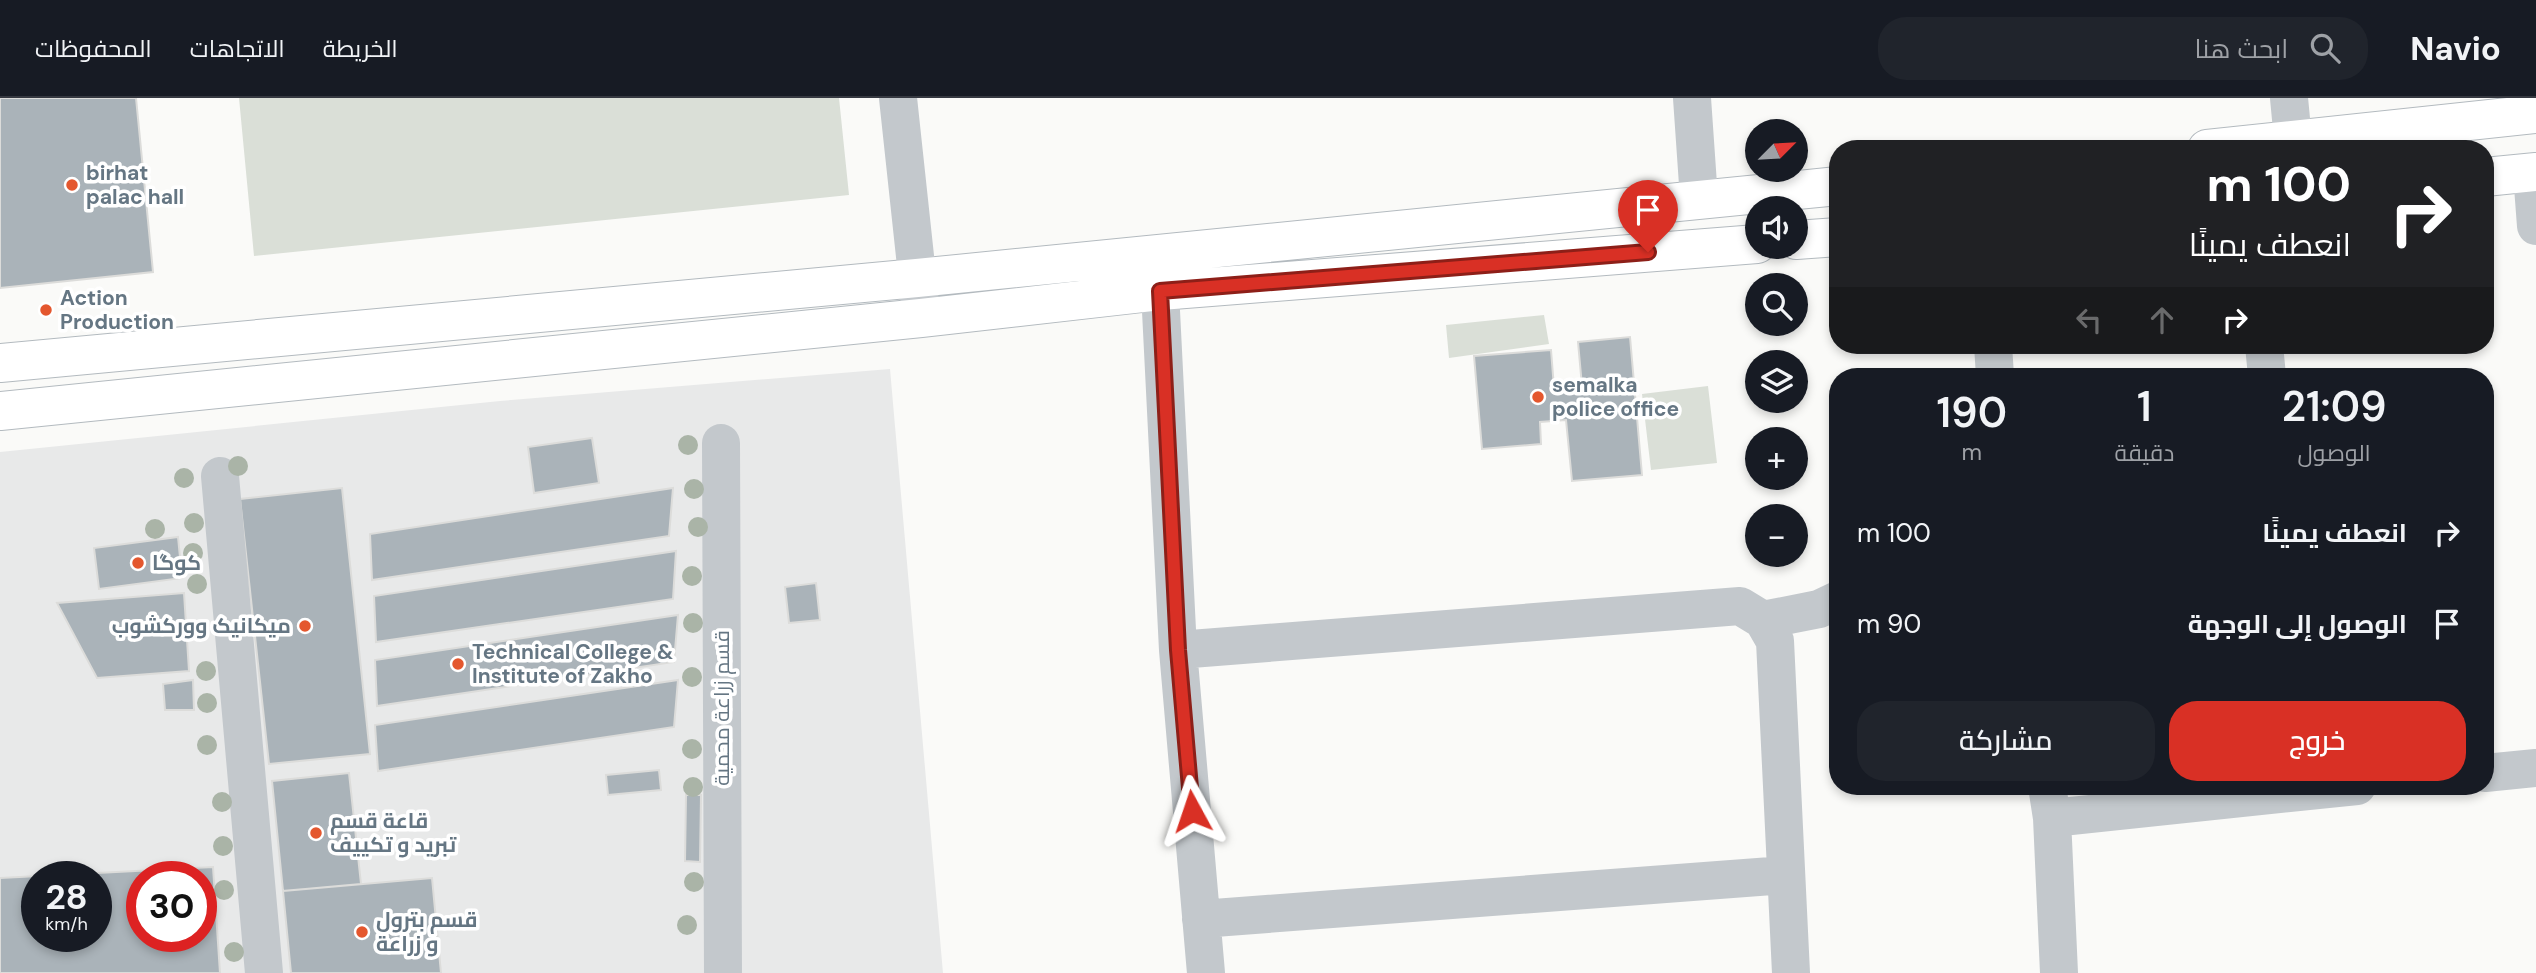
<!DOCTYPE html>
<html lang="ar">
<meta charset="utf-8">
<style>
body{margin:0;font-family:"DM Sans",Cairo,sans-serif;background:#20242c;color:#f1f3f6;direction:rtl;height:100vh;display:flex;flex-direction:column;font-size:26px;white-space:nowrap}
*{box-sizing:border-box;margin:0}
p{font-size:23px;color:#9ea1a6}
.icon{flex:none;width:38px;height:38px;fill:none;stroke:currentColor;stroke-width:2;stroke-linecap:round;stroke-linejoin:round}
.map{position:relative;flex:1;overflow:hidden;direction:ltr}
.details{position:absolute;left:1829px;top:270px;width:665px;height:427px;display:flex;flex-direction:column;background:#171b24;border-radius:28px;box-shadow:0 4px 10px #0003;direction:rtl}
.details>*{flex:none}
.hud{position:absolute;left:1829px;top:42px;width:665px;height:214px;border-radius:28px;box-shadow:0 4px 10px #0003;direction:rtl;background:#202124;color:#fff;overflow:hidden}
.needle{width:46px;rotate:66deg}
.fabs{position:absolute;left:1745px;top:21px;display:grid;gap:14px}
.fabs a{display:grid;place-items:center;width:63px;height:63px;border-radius:50%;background:#171b24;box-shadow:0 4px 10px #0003;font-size:35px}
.speed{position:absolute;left:21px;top:763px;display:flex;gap:14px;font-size:35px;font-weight:700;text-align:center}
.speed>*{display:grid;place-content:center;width:91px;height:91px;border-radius:50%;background:#171b24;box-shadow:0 4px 10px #0003;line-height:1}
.speed small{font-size:18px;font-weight:400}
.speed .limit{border:10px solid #d22;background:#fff;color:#111}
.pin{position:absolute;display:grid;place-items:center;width:60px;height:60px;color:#fff;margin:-72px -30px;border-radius:50% 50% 50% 0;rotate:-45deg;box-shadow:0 0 7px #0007}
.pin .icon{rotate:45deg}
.me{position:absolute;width:77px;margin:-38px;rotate:355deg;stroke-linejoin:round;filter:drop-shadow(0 0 5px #0008)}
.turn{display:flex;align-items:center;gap:24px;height:147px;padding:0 28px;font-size:32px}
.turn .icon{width:91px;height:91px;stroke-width:2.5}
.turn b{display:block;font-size:49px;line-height:60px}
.lanes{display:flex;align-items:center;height:66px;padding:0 28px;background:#0003;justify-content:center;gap:35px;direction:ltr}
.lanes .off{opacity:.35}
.eta{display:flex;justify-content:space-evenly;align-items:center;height:119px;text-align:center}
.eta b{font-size:42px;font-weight:600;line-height:49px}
.button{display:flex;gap:14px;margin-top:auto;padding:14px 28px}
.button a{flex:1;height:80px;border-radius:28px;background:#d93025;color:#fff;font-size:28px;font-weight:600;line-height:80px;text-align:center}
.button a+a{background:#20242c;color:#f1f3f6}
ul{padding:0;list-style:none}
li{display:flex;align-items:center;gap:21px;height:91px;padding:0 28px}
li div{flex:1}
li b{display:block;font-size:26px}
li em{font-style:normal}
header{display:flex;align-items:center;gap:42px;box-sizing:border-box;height:98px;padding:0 35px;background:#171b24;border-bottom:2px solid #363941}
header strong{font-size:33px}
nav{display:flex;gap:38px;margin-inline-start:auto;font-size:24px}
.search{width:490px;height:63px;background:#20242c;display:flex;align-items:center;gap:18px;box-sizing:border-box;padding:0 24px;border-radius:28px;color:#9ea1a6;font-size:26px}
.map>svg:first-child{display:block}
.built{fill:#e8e9e9;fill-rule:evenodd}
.green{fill:#dadfd7}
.building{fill:#aab3b9;stroke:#dcdcda;stroke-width:2;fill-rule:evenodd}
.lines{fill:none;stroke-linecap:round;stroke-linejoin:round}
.secondary-casing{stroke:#b3babf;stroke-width:40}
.street{stroke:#c3c8cc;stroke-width:38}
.secondary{stroke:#fff;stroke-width:38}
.tree{fill:#aab4a7}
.route-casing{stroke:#8d1f18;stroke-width:18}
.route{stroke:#d93025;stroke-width:12}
.poi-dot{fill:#e4572e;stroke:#fff;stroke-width:2.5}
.labels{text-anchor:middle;stroke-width:7;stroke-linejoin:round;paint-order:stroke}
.poi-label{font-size:21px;font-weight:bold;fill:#657683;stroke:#fff;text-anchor:start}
.street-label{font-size:21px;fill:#657683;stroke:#fff}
</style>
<header>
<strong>Navio</strong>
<div class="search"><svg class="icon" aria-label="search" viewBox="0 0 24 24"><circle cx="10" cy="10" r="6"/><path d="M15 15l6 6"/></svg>ابحث هنا</div>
<nav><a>الخريطة</a><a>الاتجاهات</a><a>المحفوظات</a></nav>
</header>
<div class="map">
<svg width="2536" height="875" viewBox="0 0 2536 875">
<rect width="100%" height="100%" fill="#fafaf8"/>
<path class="built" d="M890,271L943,875H0V354L500,303ZM37,779H96V838H37ZM142,779H201V838H142Z"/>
<path class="green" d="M239,0H839L849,97L254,158Z
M1544,217L1549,246L1449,260L1446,227Z
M1708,288L1717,365L1651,372L1642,296Z"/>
<path class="building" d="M0,0H136L153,174L0,190Z
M1630,239L1642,377L1572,383L1566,322L1540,324L1541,346L1482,351L1474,258L1551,252L1554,290L1582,288L1578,244Z
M592,340L599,385L534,395L528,349Z
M342,390L370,656L269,666L240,401Z
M673,390L669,438L372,482L370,436Z
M178,439L182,480L99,491L94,450Z
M676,453L673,501L376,544L374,498Z
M816,485L820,522L789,525L785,489Z
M184,495L189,573L97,580L57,505Z
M678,517L674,564L377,608L375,562Z
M193,582L194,612H165L163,586Z
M678,582L674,629L378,673L375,627Z
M659,672L661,692L608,697L606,677Z
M349,675L361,786L283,793L272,683Z
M686,697H701L700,764L685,763Z
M213,769L220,875H0V780ZM37,779H96V838H37ZM142,779H201V838H142Z
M432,780L441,875H291L283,793Z"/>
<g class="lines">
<g class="secondary-casing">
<path id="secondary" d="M2207,51L2536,16
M2485,79L2536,74
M1796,142L1838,139
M0,265L917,180L1838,88
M0,313L921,220L1160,193L1757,146"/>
</g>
<path class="street" d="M898,0L921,214
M1692,0L1699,101
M2289,0L2293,42
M2532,75L2536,128
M1160,193L1178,552L1206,875
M1993,247L1995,278
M2264,247L2267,278
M721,345L723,875
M220,378L264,875
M1763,522L1819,511L1838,502
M1178,552L1740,508L1763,522L1775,543L1791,875
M2485,675L2536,670
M2047,688L2052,720L2357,688
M2052,720L2059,875
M1201,821L1785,777"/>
<use href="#secondary" class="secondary"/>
</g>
<g class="tree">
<circle cx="688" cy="347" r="10"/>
<circle cx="238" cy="368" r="10"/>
<circle cx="184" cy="380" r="10"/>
<circle cx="694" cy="391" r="10"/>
<circle cx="194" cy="425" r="10"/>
<circle cx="698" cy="429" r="10"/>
<circle cx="155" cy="431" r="10"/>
<circle cx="193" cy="455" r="10"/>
<circle cx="692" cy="478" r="10"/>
<circle cx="197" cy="486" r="10"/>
<circle cx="693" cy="525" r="10"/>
<circle cx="206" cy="573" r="10"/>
<circle cx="692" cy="579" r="10"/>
<circle cx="207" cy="605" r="10"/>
<circle cx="207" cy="647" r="10"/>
<circle cx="692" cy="651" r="10"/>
<circle cx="693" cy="689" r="10"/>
<circle cx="222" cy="704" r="10"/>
<circle cx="223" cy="748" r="10"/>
<circle cx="694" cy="784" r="10"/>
<circle cx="224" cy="792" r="10"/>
<circle cx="687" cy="827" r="10"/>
<circle cx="234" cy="854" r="10"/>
</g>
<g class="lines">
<g class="route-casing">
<path id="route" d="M1192,713L1178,552L1160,193L1648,154"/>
</g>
<use href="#route" class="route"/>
</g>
<g class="poi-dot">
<circle cx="72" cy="87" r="7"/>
<circle cx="46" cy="212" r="7"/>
<circle cx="1538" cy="299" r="7"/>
<circle cx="138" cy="465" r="7"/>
<circle cx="305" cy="528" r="7"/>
<circle cx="458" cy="566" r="7"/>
<circle cx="316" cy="735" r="7"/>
<circle cx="362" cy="834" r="7"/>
</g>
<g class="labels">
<g class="poi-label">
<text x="86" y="82">birhat<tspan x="86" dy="24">palac hall</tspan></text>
<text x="60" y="207">Action<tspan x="60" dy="24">Production</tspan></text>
<text x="1552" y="294">semalka<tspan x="1552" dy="24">police office</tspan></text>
<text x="152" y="472">كوگا</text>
<text x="291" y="535" text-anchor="end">میکانیک وورکشوب</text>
<text x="472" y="561">Technical College &amp;<tspan x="472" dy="24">Institute of Zakho</tspan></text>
<text x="330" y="730">قاعة قسم<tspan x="330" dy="24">تبرید و تکییف</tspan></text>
<text x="376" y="829">قسم بترول<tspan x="376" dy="24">و زراعة</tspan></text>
</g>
<g class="street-label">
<text transform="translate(722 610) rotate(-90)" y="7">قسم زراعة محمية</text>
</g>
</g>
</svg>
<div class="fabs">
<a><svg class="needle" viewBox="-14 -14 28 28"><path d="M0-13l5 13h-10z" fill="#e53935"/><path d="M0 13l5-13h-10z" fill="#9ea1a6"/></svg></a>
<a><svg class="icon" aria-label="sound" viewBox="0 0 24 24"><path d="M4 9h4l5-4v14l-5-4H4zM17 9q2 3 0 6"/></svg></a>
<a><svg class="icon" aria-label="search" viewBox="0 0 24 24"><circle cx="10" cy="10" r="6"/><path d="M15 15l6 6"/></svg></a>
<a><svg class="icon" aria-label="layers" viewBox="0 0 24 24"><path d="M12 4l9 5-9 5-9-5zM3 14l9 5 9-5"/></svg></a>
<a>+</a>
<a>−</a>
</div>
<div class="speed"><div>28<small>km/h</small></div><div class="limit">30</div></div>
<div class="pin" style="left:1648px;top:154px;background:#d93025"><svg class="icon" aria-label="arrive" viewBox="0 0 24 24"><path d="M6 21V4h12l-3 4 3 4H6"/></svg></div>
<svg class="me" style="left:1192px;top:713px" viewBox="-20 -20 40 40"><path d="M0-17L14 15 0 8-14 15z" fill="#d93025" stroke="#fff" stroke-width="4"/></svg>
<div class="hud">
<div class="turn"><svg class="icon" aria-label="right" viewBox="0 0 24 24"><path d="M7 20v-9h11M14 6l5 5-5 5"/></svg><div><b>100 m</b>انعطف يمينًا</div></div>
<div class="lanes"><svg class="icon off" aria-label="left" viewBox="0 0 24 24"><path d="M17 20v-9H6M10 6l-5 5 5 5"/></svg><svg class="icon off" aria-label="ahead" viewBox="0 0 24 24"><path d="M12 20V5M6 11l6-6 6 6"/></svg><svg class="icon" aria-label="right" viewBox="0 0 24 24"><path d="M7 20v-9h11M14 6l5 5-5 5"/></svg></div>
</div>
<section class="details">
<div class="eta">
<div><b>21:09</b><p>الوصول</p></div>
<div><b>1</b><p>دقيقة</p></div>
<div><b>190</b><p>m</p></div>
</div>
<ul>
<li><svg class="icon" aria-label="right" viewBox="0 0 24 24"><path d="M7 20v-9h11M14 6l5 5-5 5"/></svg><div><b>انعطف يمينًا</b></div><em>100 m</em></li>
<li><svg class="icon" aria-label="arrive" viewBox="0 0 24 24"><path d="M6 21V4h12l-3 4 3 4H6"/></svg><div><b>الوصول إلى الوجهة</b></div><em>90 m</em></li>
</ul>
<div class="button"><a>خروج</a><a>مشاركة</a></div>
</section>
</div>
